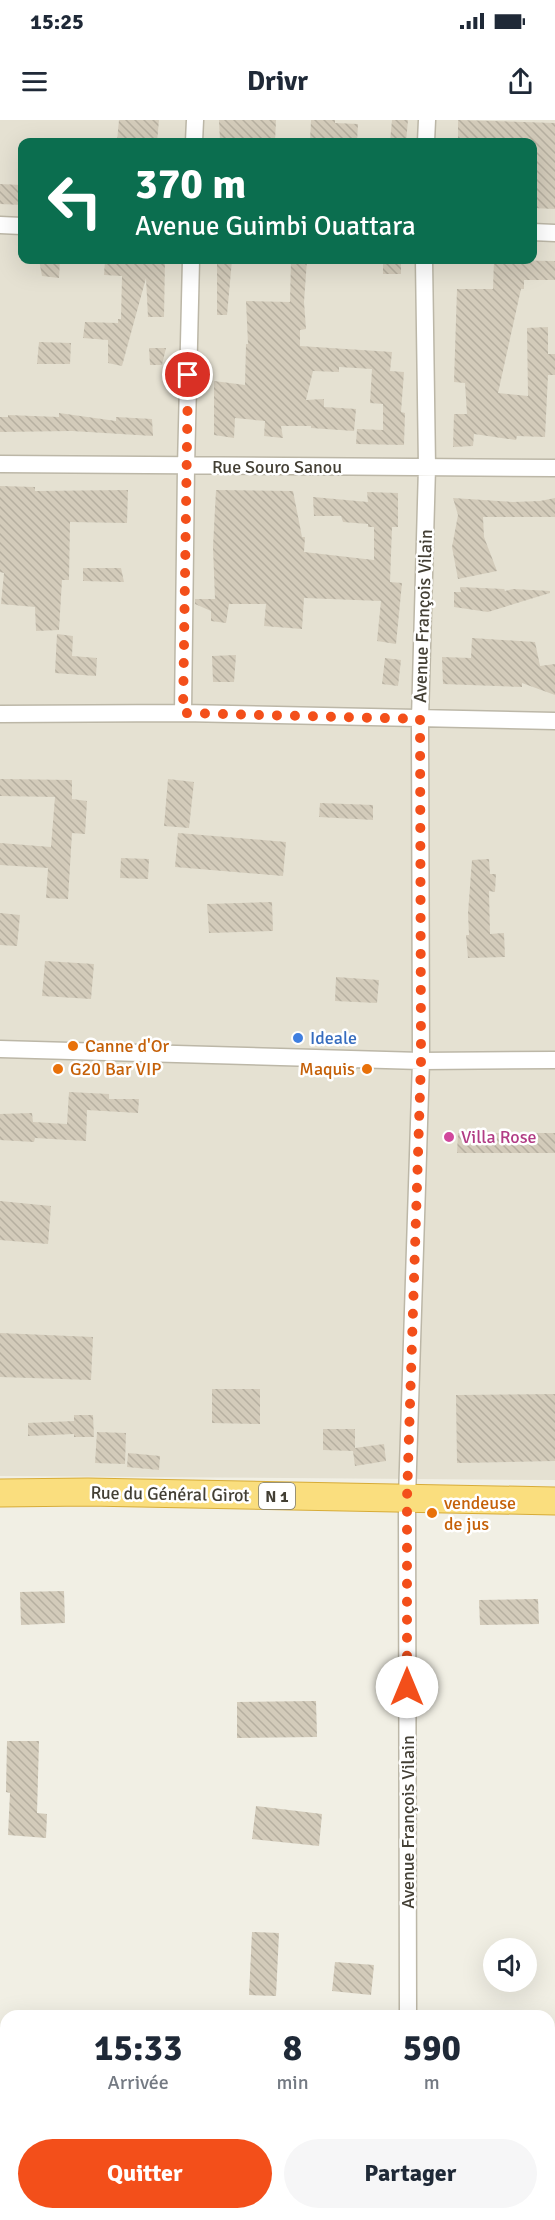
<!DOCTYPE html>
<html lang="fr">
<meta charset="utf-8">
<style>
body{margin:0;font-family:Signika,sans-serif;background:#f6f6f7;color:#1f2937;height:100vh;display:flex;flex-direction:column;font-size:22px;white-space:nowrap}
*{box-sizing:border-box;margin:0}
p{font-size:20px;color:#747a83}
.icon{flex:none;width:33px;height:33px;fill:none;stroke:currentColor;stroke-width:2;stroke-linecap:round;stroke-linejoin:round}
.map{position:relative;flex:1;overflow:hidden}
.drawer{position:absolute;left:0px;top:1890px;width:555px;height:210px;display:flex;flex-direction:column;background:#fff;border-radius:18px 18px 0 0;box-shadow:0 6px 24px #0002}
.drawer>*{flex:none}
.guide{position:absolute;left:18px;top:18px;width:519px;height:126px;border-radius:12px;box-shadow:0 6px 24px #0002;background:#0b6e4f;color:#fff;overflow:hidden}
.buttons{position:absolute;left:483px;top:1818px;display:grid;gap:12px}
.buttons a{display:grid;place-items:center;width:54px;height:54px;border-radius:50%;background:#fff;box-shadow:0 6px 24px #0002;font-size:30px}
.pin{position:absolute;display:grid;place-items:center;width:51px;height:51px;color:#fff;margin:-26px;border:3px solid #fff;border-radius:50%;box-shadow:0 2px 6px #0007}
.me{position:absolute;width:66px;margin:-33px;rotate:0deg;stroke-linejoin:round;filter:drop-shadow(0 0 4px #0008)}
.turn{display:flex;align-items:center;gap:21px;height:126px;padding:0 18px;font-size:27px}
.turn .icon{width:78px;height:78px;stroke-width:2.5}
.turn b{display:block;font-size:42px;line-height:51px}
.eta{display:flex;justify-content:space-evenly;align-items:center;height:102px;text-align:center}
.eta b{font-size:36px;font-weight:700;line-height:42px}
.button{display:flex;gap:12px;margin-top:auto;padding:12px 18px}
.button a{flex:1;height:69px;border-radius:36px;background:#f34f1a;color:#fff;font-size:24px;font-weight:700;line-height:69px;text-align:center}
.button a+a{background:#f6f6f7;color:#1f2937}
.status{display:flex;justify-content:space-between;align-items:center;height:42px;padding:0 30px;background:#fff;direction:ltr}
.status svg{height:16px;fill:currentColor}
header{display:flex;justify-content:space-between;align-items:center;height:78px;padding:0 18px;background:#fff;font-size:27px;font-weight:700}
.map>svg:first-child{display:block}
.residential{fill:#e5e1d2;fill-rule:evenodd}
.building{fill:url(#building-back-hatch)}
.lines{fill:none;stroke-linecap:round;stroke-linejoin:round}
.minor-casing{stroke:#bcb7a7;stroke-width:19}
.trunk-casing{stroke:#d7ac38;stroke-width:29}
.minor{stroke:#fff;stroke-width:16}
.trunk{stroke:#fade7e;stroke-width:27}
.route{stroke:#f34f1a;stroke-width:10;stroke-dasharray:0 18}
.shop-dot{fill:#3f7fe0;stroke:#fff;stroke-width:2}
.food-dot{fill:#e8710a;stroke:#fff;stroke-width:2}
.hotel-dot{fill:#d1479c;stroke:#fff;stroke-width:2}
.labels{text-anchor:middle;stroke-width:5;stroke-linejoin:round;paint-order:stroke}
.shield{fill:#fff;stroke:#7b7971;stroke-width:1.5}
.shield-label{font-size:16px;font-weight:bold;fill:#433f34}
.street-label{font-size:18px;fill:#433f34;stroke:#fff}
.shop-label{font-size:18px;fill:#366cbe;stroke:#fff;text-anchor:start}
.food-label{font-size:18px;fill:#c56008;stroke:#fff;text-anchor:start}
.hotel-label{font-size:18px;fill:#b23c85;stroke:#fff;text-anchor:start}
</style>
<div class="status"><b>15:25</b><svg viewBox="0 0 49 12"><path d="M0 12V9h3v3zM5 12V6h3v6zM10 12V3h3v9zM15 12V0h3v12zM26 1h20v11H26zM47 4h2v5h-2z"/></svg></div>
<header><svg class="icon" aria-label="menu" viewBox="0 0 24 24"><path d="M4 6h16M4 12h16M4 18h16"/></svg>Drivr<svg class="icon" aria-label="share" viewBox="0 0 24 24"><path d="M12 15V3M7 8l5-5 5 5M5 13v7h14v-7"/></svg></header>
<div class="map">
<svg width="555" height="2100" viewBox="0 0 555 2100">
<defs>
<pattern id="building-back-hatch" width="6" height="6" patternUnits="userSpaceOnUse" patternTransform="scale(1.5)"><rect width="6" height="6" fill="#d3cbba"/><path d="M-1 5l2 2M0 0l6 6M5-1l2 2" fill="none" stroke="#b6afa0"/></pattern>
</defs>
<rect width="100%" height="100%" fill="#f1efe4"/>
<path class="residential" d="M0,0H555V1360L0,1356ZM22,22H532V140H22Z
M549,1999H555V2086L549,2079Z"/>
<path class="building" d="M119,0H159L157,22L117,21Z
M219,0H276L275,22H220Z
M311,0H335V3L358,4L357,22H310Z
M392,0H408L406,22H390Z
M458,0L555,3V89L532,88V22H458Z
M0,64L22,65V85L0,84Z
M39,140H60L59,158L42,156Z
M105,140H165L164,197H148L146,158L122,246L108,243V220L83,218L85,202L118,203V199H121L122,156L104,155Z
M217,140H232L227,195H217Z
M291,140H307L304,182L306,209L300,210V226L392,232L390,251L404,252L401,292L405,293L404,325L356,324L357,309L383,310V284L370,283L372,249L339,247V252L313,251L306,280L324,279V287L356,289L354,311L311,308V306H281L283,318L264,316L265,301L235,298L234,318L214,315V261L245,265L246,224H248L246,181L290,182Z
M383,140H401V154H383Z
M494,140L555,141V160H524V169H521L498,273L528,276L527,208L548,207V234H555V255H548L545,317L517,316L516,320L474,314L473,326L453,327L454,294H467L465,263L454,262L457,169H493Z
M39,222L71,223L70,244H37Z
M149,228H166L162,245H150Z
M59,293L116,301V297L152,299L153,316L72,311L0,312V297H8V295L59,297Z
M0,366L35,367V371L128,370L127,403L70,402L69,460H62L59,510L36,511L35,487L1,484L4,453L0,452Z
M216,370L293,371L302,417H305L304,432L374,440V407H368V404L343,402L341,396H314L313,377L368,382L367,372L398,373V407H392L390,462L402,463L396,524L377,521L381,481L304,478L302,509L264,506L266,484H229L226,503L211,501V491L195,484V479H215L213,427Z
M453,378L513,382L540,381L555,378V397H483L484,417L497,451L458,459L452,427L458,395Z
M83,448H121L124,462L83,461Z
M460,467L504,469L505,471L513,469L550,471V473L488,492L454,487V472H461Z
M57,514L73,516L72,536L97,538L96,556L55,553Z
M472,518L535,522L540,546L555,544V575L522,563V567L443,564L442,537L471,538Z
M236,535L234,562H213L212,536Z
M385,538L401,540L398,566L382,564Z
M0,659L72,660V679L87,681L85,714L72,713L68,779L46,778L48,748L0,745V723L51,727L55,677L0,676Z
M168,659L194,662L189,708L164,706Z
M320,683L373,685V700L319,697Z
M178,713L286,722L283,756L175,747Z
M121,738L149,739L148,759L120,758Z
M489,739L490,754H496L495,772L489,771L490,814L504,813L505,837L468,838L466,815H469L468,793L472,740Z
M272,782L273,811L209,813L207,784Z
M0,793L20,795L17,826L0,825Z
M45,841L94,844L91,879L42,876Z
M336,857L379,860L377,883L335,881Z
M69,972L109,974V979H139L138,993L87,990L86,1021L35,1018L34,1022L0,1020V994L32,993L33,1002L67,1004Z
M458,1013H555V1033H457Z
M0,1081L51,1086L48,1124L0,1120Z
M0,1213L93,1217L91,1260L0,1257Z
M212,1269H260V1304L212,1303Z
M555,1274V1341L457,1343L456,1275Z
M74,1295H93L94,1317H74V1314L28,1316V1303L74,1301Z
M323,1309H355V1328L384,1324L386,1341L355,1346L353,1331L323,1330Z
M97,1312L126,1313L125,1344L95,1343Z
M128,1333L160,1336L159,1350L127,1347Z
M64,1471L65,1503L21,1505L20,1472Z
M538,1479L539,1504L480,1505L479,1480Z
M316,1581L317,1617L237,1618V1582Z
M7,1621H39L37,1693L47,1694L46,1718L8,1715L10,1673L6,1672Z
M256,1686L322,1694L319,1726L252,1719Z
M252,1812L279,1813L276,1876L249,1875Z
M335,1842L374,1845L371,1875L332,1871Z"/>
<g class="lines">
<g class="minor-casing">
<path id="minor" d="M194,22L195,0
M426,22L427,0
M0,105L22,106
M532,112L555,113
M0,344L555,348
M183,593L186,347L191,140
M0,594L183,593L555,601
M0,929L421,941L555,940
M408,1896L407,1378L421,941L420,599L427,347L424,140
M549,1968H555
M0,1969H6
M508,2094L513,2100"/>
</g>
<g class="trunk-casing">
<path id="trunk" d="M0,1373L88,1372L555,1381"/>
</g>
<use href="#minor" class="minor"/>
<use href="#trunk" class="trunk"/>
</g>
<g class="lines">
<path class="route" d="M188,255L183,593L420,599L421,941L407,1378V1567"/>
</g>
<circle class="shop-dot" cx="298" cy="918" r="6"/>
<g class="food-dot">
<circle cx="73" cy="926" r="6"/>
<circle cx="58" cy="949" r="6"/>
<circle cx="367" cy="949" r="6"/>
<circle cx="432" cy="1393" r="6"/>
</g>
<circle class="hotel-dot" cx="449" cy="1017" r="6"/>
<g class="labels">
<rect class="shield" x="259" y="1363" width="36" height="26" rx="4.5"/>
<g class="shield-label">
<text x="277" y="1382">N 1</text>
</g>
<g class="street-label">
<text x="277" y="353">Rue Souro Sanou</text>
<text transform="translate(423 496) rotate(-88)" y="6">Avenue François Vilain</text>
<text transform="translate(170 1374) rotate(1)" y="6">Rue du Général Girot</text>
<text transform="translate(408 1702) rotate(-90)" y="6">Avenue François Vilain</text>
</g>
<g class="shop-label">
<text x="310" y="924">Ideale</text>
</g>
<g class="food-label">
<text x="85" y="932">Canne d'Or</text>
<text x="70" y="955">G20 Bar VIP</text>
<text x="355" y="955" text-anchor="end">Maquis</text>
<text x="444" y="1389">vendeuse<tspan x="444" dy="21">de jus</tspan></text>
</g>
<g class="hotel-label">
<text x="461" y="1023">Villa Rose</text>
</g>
</g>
</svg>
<div class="buttons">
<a><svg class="icon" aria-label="sound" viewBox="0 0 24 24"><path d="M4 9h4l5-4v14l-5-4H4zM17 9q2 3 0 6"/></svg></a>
</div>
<div class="pin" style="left:188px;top:255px;background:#d93025"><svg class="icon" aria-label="arrive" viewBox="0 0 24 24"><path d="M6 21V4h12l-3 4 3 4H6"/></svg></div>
<svg class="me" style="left:407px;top:1567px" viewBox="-20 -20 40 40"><circle r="19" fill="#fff"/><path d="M0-13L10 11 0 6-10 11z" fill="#f34f1a"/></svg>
<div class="guide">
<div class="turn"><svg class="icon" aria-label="left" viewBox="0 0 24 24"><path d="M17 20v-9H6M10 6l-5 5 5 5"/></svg><div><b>370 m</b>Avenue Guimbi Ouattara</div></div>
</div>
<section class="drawer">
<div class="eta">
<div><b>15:33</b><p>Arrivée</p></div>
<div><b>8</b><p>min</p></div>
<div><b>590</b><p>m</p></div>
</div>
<div class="button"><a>Quitter</a><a>Partager</a></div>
</section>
</div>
